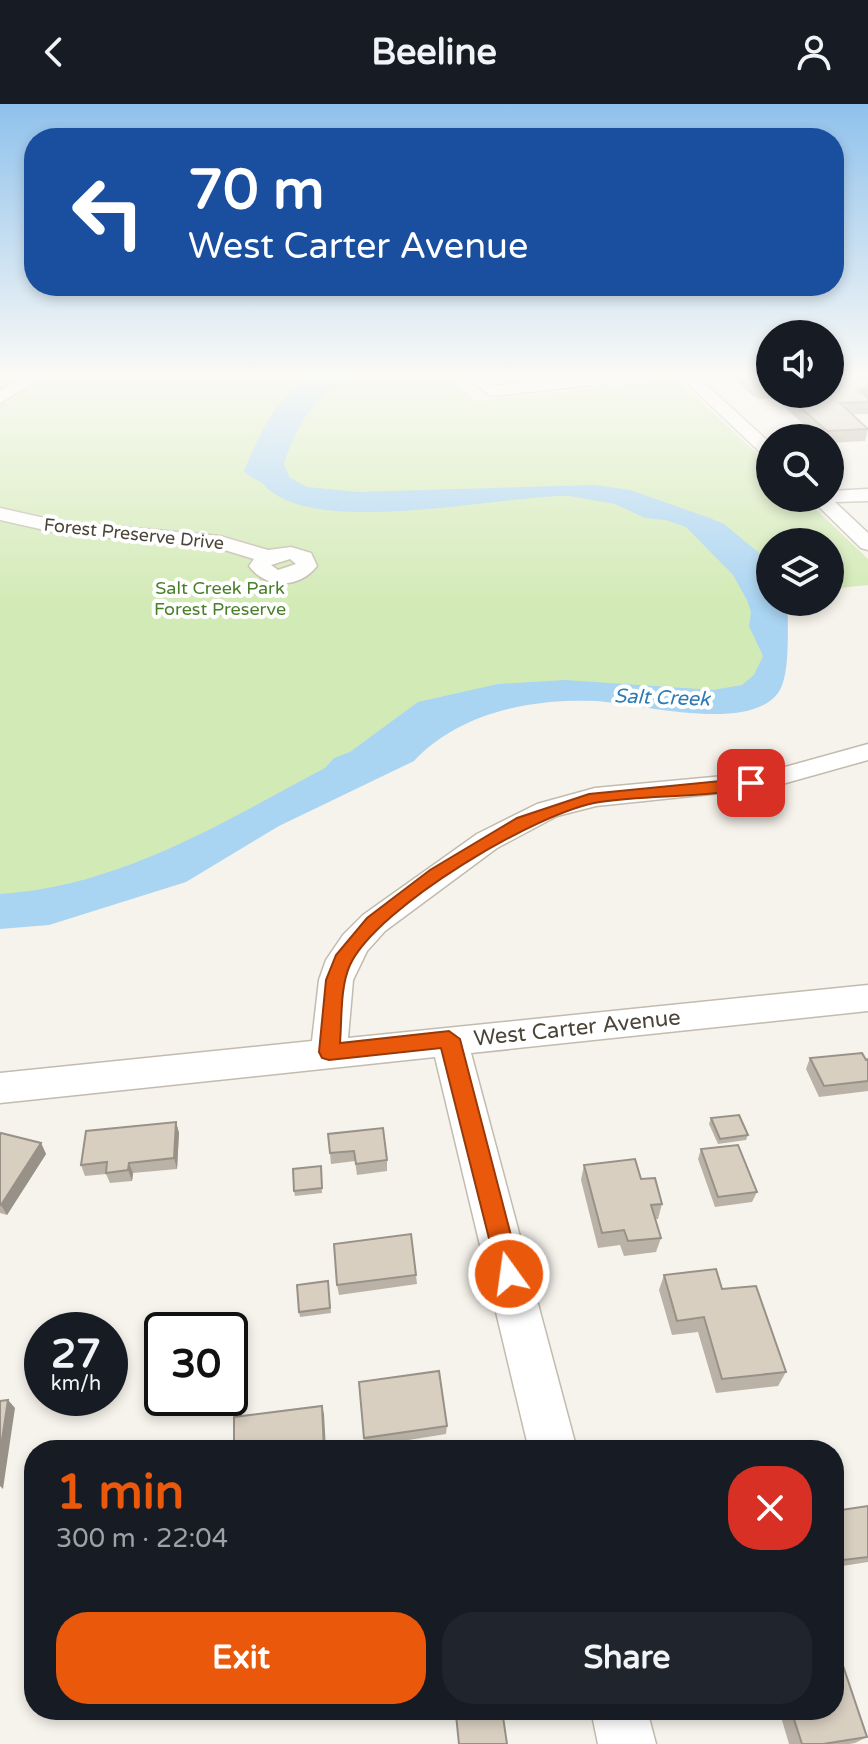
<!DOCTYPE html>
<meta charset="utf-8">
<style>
body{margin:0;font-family:"Varela Round",sans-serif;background:#20242c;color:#f1f3f6;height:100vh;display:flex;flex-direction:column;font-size:30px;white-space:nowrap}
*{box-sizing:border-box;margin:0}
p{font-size:26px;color:#9ea1a6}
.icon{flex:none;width:44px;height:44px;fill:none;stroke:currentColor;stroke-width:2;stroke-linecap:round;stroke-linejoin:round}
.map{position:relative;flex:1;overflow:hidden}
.details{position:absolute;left:24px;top:1336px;width:820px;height:280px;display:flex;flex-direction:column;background:#171b24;border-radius:32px;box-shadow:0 4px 12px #0003}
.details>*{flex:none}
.guide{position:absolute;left:24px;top:24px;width:820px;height:168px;border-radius:32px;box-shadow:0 4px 12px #0003;background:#1a4fa0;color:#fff;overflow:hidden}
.tools{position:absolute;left:756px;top:216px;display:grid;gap:16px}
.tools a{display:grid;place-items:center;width:88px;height:88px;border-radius:50%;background:#171b24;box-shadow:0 4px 12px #0003;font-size:40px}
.speed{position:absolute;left:24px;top:1208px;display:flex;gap:16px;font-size:40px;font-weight:700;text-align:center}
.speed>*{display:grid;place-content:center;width:104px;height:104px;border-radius:50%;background:#171b24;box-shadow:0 4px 12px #0003;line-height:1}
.speed small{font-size:20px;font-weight:400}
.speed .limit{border:4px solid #111;border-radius:12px;background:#fff;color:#111}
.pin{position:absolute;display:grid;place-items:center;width:68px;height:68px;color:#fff;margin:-34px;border-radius:16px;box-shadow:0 4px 12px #0006}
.me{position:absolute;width:88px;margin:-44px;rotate:346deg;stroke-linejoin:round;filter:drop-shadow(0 0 6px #0008)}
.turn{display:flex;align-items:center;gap:28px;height:168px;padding:0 32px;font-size:36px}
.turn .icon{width:104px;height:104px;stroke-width:2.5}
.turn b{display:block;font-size:56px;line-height:68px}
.round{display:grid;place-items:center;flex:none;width:84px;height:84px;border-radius:32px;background:#20242c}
.head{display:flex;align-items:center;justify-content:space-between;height:136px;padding:0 32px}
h1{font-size:48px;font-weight:700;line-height:60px;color:#ea580c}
.button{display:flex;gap:16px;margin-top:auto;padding:16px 32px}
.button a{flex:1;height:92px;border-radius:32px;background:#ea580c;color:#fff;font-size:32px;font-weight:700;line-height:92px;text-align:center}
.button a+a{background:#20242c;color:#f1f3f6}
header{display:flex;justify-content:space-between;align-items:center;height:104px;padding:0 32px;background:#171b24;font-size:36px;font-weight:700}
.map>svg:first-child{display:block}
.green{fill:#d2eab5}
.water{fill:#a9d4f2}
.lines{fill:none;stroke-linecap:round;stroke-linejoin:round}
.minor-casing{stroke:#c2bbae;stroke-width:3}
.minor{fill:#fff;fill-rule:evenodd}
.wall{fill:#bab2a6}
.shaded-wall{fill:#979187}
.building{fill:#d8cfc1;stroke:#979187;stroke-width:2}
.route{fill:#ea580c;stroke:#983908;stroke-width:2}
.labels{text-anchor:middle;stroke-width:8;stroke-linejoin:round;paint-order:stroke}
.far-street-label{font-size:18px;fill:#4b4439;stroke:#fff}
.far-park-label{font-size:18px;fill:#4a7f2a;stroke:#fff}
.far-water-label{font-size:20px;font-style:italic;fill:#2e7ab2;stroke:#fff}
.street-label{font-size:22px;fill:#4b4439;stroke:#fff}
</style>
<header><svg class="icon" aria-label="back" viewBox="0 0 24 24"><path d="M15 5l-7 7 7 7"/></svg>Beeline<svg class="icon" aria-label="person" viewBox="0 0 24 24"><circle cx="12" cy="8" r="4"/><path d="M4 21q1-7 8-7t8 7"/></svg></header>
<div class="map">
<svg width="868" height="1640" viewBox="0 0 868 1640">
<rect width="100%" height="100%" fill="#f6f3ec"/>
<path class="green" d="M0,274H452L476,297L677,275L770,362V394H804L868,455V481L830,485V438H770V489L764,490L774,569L724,595L518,588L201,747L0,802Z"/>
<path class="water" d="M312,274H353C316,286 295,324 284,360L290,374L307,383L358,388L595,381L630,386L710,414L724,420L770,458V498L788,499C787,522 791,572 778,589C748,630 638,599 595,597C531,594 459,609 414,657L279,722L186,778L49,821L0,825V790C121,782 221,719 325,664L334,654L350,648L418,598L498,580L565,576L713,586L742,581L754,571L763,552L749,522L751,508L747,496L733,471L686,423L665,416L645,414L615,400L569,392C497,391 312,436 263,380C258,375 249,374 244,367C258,334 276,290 312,274Z"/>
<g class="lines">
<g class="minor-casing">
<path id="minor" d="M22,274H41L0,299V287Z
M467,274H484L494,282L570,274H619L611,279L491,292Z
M682,274H699L770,339V353L764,352Z
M868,385V397L835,398L868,429V446L861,444L810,394H830V387Z
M0,404L58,417L220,432L268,446L291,443L311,449L317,462C299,485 266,485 249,462L254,455L218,444L58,429L0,416ZM290,455L296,460L278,466L271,461Z
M868,640V656L768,684L596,702L557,712L497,744L385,827L367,847L353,876L348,934L868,881V907L471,949L577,1346H529L435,953L0,999V969L312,937L319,876L326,856L343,831L363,811L477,730L537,700L595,684L767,668Z
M591,1606H647L656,1640H598Z"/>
</g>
<use href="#minor" class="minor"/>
</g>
<path class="wall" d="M734,274H770V290H813L818,292L836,288L830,283V274H868V310H852L868,325L865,337L830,339V334H818L775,294L759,295L751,291Z
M810,954L868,955V987L819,993L806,965Z
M711,1014L748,1031L746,1036L718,1040L709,1020Z
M176,1018L179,1029L177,1065L133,1069L132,1077L110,1079L106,1070L85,1072L81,1061Z
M328,1030L387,1056V1067L357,1071L355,1057L331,1060Z
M0,1031L41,1039L46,1050L7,1111L0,1109Z
M701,1045L757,1088L752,1098L715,1103L698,1055Z
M584,1061L641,1075L662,1100L658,1115H655L661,1134L656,1148L624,1152L620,1141L598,1144L581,1076Z
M321,1062L322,1089L295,1092L294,1087Z
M416,1171L417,1180L339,1191L337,1181Z
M664,1171L722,1185L786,1268L778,1282L716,1289L698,1228L672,1231L659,1186Z
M328,1177L331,1209L300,1213L299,1208Z
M359,1278L447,1322L446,1330L365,1343Z
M868,1402V1458L836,1463L834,1459V1407Z
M779,1606H834L867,1633L855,1639L849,1640H789Z"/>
<path class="shaded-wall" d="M868,283V293L854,297L858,286Z
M176,1018L179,1029L177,1065L174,1054Z
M41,1039L46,1050L7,1111L1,1101Z
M129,1059L133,1069L132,1077L128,1066Z
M8,1296L15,1304L3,1385L0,1382V1349Z
M322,1302L324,1310L326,1346H325Z"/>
<path class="building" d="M748,274H770V283L761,284L754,279Z
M836,274H868V283L858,286L868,294V298L840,299L868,325L827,327L785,290H813L818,292L830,290L839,287L842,279Z
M862,949L866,956L868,955V977L824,982L810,954Z
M739,1011L748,1031L720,1035L711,1014Z
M176,1018L174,1054L129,1059L128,1066L106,1069L107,1058L81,1061L86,1027Z
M383,1024L387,1056L356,1060L354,1047L330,1049L328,1030Z
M1,1029L41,1039L1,1101L0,1100V1031Z
M738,1041L757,1088L718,1093L701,1045Z
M635,1055L641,1075L655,1074L662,1100L651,1101L661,1134L628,1137L624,1126L602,1129L584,1061Z
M321,1062L322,1084L294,1087L293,1065Z
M411,1130L416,1171L337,1181L334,1140Z
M716,1165L722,1185L756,1182L786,1268L722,1275L704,1213L677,1217L664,1171Z
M328,1177L330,1204L299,1208L297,1181Z
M439,1267L447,1322L364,1334L359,1278Z
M8,1296L0,1349V1297Z
M322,1302L324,1345L234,1346V1313Z
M749,1337L752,1346H692V1345Z
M868,1402V1453L843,1456L834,1432V1407Z
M834,1535L867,1633L823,1640H802L791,1606H834Z
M491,1606H502L507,1640H459L456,1611Z"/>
<linearGradient id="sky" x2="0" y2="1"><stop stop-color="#8fc1ec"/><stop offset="0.54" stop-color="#fbfaf6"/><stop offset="1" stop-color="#fbfaf6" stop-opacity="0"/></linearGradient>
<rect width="868" height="503" fill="url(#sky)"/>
<path class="route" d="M751,674L759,679L757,682C706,695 651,690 600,698C538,707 377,803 350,861C340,883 342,914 340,939L449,927L460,935L521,1170L517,1178L509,1182L500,1178L441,944L329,956L322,954L319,948L326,876L336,851L367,814L430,766L517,714L589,690Z"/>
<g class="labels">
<g class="far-street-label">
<text transform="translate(134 430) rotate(6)" y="6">Forest Preserve Drive</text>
</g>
<g class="far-park-label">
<text x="220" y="490">Salt Creek Park<tspan x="220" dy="21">Forest Preserve</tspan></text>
</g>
<g class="far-water-label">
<text transform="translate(662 593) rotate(2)" y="7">Salt Creek</text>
</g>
<g class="street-label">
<text transform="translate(577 923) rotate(-6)" y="8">West Carter Avenue</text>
</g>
</g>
</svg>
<div class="tools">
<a><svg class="icon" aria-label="sound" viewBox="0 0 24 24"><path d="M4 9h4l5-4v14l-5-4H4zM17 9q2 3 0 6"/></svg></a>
<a><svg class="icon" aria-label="search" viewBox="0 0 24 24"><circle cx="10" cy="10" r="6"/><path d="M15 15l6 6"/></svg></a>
<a><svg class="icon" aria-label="layers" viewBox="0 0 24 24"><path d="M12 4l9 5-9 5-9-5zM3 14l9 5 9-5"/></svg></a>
</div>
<div class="speed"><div>27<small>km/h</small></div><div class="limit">30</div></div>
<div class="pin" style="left:751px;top:679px;background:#d93025"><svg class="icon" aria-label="arrive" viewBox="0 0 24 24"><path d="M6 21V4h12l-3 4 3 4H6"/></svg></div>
<svg class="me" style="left:509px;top:1170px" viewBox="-20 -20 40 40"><circle r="17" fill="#ea580c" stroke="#fff" stroke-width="3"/><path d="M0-11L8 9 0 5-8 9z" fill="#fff"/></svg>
<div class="guide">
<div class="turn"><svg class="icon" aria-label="left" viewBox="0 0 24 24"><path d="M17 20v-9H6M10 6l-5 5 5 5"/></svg><div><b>70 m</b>West Carter Avenue</div></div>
</div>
<section class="details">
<div class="head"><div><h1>1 min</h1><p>300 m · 22:04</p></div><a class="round" style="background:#d93025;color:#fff"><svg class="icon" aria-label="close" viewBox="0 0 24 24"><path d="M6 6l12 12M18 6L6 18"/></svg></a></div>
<div class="button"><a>Exit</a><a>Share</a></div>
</section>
</div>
